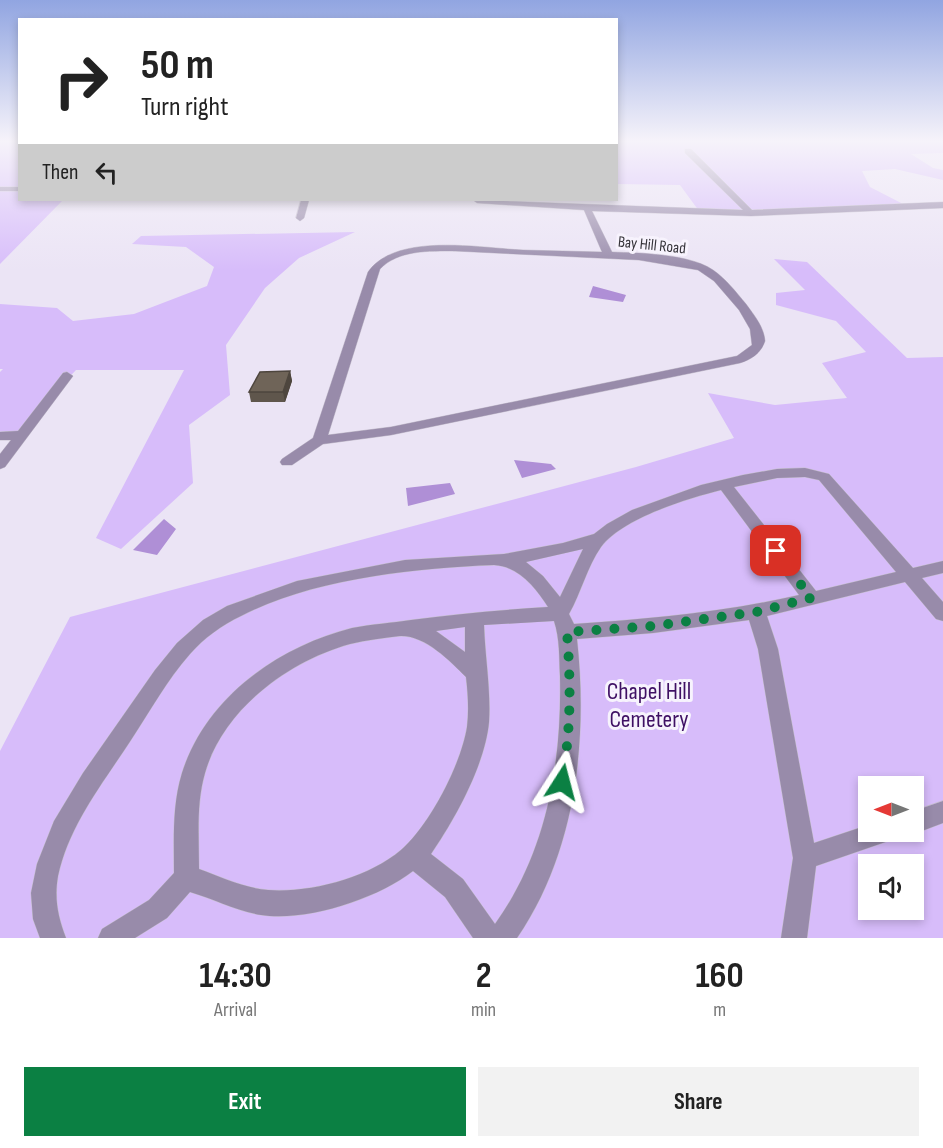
<!DOCTYPE html>
<style>
body{margin:0;font-family:"Sofia Sans Condensed",sans-serif;background:#f2f2f2;color:#222;height:100vh;display:flex;flex-direction:column;font-size:22px;white-space:nowrap}
*{box-sizing:border-box;margin:0}
p{font-size:20px;color:#767676}
.icon{flex:none;width:33px;height:33px;fill:none;stroke:currentColor;stroke-width:2;stroke-linecap:round;stroke-linejoin:round}
.map{position:relative;height:938px;overflow:hidden}
.side{display:flex;flex-direction:column;background:#fff;flex:1}
.side>*{flex:none}
.hud{position:absolute;left:18px;top:18px;width:600px;height:183px;border-radius:0px;box-shadow:0 3px 9px #0003;background:#fff;color:#222;overflow:hidden}
.needle{width:39px;rotate:270deg}
.fabs{position:absolute;left:858px;top:776px;display:grid;gap:12px}
.fabs a{display:grid;place-items:center;width:66px;height:66px;border-radius:0px;background:#fff;box-shadow:0 3px 9px #0003;font-size:30px}
.pin{position:absolute;display:grid;place-items:center;width:51px;height:51px;color:#fff;margin:-26px;border-radius:12px;box-shadow:0 3px 9px #0006}
.me{position:absolute;width:66px;margin:-33px;rotate:9deg;stroke-linejoin:round;filter:drop-shadow(0 0 4px #0008)}
.turn{display:flex;align-items:center;gap:21px;height:126px;padding:0 24px;font-size:27px}
.turn .icon{width:78px;height:78px;stroke-width:2.5}
.turn b{display:block;font-size:42px;line-height:51px}
.then{display:flex;align-items:center;height:57px;padding:0 24px;background:#0003;gap:12px;font-size:22px}
.eta{display:flex;justify-content:space-evenly;align-items:center;height:102px;text-align:center}
.eta b{font-size:36px;font-weight:700;line-height:42px}
.button{display:flex;gap:12px;margin-top:auto;padding:12px 24px}
.button a{flex:1;height:69px;border-radius:0px;background:#0b8043;color:#fff;font-size:24px;font-weight:700;line-height:69px;text-align:center}
.button a+a{background:#f2f2f2;color:#222}
.map>svg:first-child{display:block}
.green{fill:#d7bcfa;fill-rule:evenodd}
.water{fill:#af8fd6}
.lines{fill:none;stroke-linecap:round;stroke-linejoin:round}
.minor-casing{stroke:#c7c1cf;stroke-width:1}
.minor{fill:#988baa;fill-rule:evenodd}
.wall{fill:#5f564c}
.shaded-wall{fill:#4e463e}
.building{fill:#6f6458;stroke:#4e463e;stroke-width:1.5}
.route{stroke:#0b8043;stroke-width:10;stroke-dasharray:0 18}
.labels{text-anchor:middle;stroke-width:6;stroke-linejoin:round;paint-order:stroke}
.far-street-label{font-size:16px;fill:#353339;stroke:#f7f3fd}
.near-park-label{font-size:24px;fill:#3f1064;stroke:#f7f3fd}
</style>
<div class="map">
<svg width="943" height="938" viewBox="0 0 943 938">
<rect width="100%" height="100%" fill="#ebe4f5"/>
<path class="green" d="M0,140H19L20,200H63L0,264Z
M617,140H943V153L911,154L933,168L943,170V180L895,169L862,171L870,187L907,206L764,214L699,211L680,185L617,184Z
M355,232L299,258L265,288L226,345L230,395L189,425L193,483L121,549L96,538L184,370H76L17,432L0,433V372L3,369H0V304L57,308L73,321L134,314L207,286L214,267L186,247L132,244L141,236Z
M774,259L807,262L907,358L943,357V938H0V751L70,617L636,467L734,438L708,393L775,405L847,398L822,363L866,352L836,321L776,305V293L805,290ZM868,786H914V831H868ZM868,864H914V909H868Z"/>
<path class="water" d="M593,286L626,295L623,302L589,297Z
M514,460L551,464L556,469L522,478Z
M450,483L455,494L408,506L406,488Z
M164,519L176,529L157,555L133,550Z"/>
<g class="lines">
<g class="minor-casing">
<path id="minor" d="M685,149H691L752,210L943,202V208L751,216L592,211L612,252C640,253 690,254 713,270C726,279 736,292 746,304C754,315 764,327 765,341C761,353 752,359 740,363L391,435L323,444L292,465H282L280,462L282,459L313,438L368,272C396,232 480,248 523,250C549,251 576,251 602,252L584,210L477,203L473,200L743,210L685,153ZM454,251L639,260L698,270L714,281L739,310L750,329L752,345L737,356L391,427L328,435L380,269C398,250 429,251 454,251Z
M0,187H20V191H0Z
M301,200H309L304,218L300,221L296,218Z
M67,372L73,376L5,467L0,469V454L11,440H0V432L18,431L63,373Z
M805,468L829,474L913,568L943,561V573L922,578L943,602V621L936,619L905,582L767,616L778,649L814,843L868,825V831H898L894,839L816,866L807,938H781L793,858L758,649L749,620L653,633L577,639C588,740 576,852 517,938H473L445,897L413,871C377,899 306,922 261,915C236,911 214,899 190,892L167,918L135,938H98L102,929L149,900L174,873C174,840 172,805 182,773C206,697 278,647 352,628C372,624 392,623 411,620C457,614 501,610 548,607C536,588 518,566 494,565C414,568 312,579 241,616C222,625 204,638 190,654C167,680 150,711 131,740C103,783 69,825 58,876C54,899 58,917 66,938H40L33,919L31,893L37,864L54,821L83,773L155,670L177,643L203,620L227,606L297,581L405,560L504,554L563,543L594,534L607,524L632,510L701,485L743,475L777,469ZM805,477L819,480L896,572L816,591L734,487L777,478ZM721,490L799,595C725,612 650,619 574,624L569,614C581,593 587,567 601,547C623,518 686,499 721,490ZM583,549L560,597L543,576L526,562ZM554,621C560,639 559,658 560,676C562,763 547,852 495,924L463,879L431,854C455,819 485,765 489,722C491,690 485,657 484,625ZM465,627V652L436,631ZM400,636C425,635 450,661 466,677C468,694 469,711 467,727C461,765 429,826 401,850C368,878 311,893 268,890C244,888 221,877 199,869C199,837 196,804 205,773C223,709 289,661 350,644C367,640 384,638 400,636Z
M943,801V823L914,834L908,831H914V811Z"/>
</g>
<use href="#minor" class="minor"/>
</g>
<path class="wall" d="M290,371L292,381L285,402H251L249,392Z"/>
<path class="shaded-wall" d="M290,371L292,381L285,402L283,392Z"/>
<path class="building" d="M290,371L283,392H249L260,372Z"/>
<linearGradient id="sky" x2="0" y2="1"><stop stop-color="#91a5e1"/><stop offset="0.52" stop-color="#f6f3fa"/><stop offset="1" stop-color="#f6f3fa" stop-opacity="0"/></linearGradient>
<rect width="943" height="271" fill="url(#sky)"/>
<g class="lines">
<path class="route" d="M562,782C571,729 571,686 567,632L653,626L756,612L811,598L776,551"/>
</g>
<g class="labels">
<g class="far-street-label">
<text transform="translate(652 244) rotate(6)" y="6">Bay Hill Road</text>
</g>
<g class="near-park-label">
<text x="649" y="699">Chapel Hill<tspan x="649" dy="28">Cemetery</tspan></text>
</g>
</g>
</svg>
<div class="fabs">
<a><svg class="needle" viewBox="-14 -14 28 28"><path d="M0-13l5 13h-10z" fill="#e53935"/><path d="M0 13l5-13h-10z" fill="#767676"/></svg></a>
<a><svg class="icon" aria-label="sound" viewBox="0 0 24 24"><path d="M4 9h4l5-4v14l-5-4H4zM17 9q2 3 0 6"/></svg></a>
</div>
<div class="pin" style="left:776px;top:551px;background:#d93025"><svg class="icon" aria-label="arrive" viewBox="0 0 24 24"><path d="M6 21V4h12l-3 4 3 4H6"/></svg></div>
<svg class="me" style="left:562px;top:782px" viewBox="-20 -20 40 40"><path d="M0-17L14 15 0 8-14 15z" fill="#0b8043" stroke="#fff" stroke-width="4"/></svg>
<div class="hud">
<div class="turn"><svg class="icon" aria-label="right" viewBox="0 0 24 24"><path d="M7 20v-9h11M14 6l5 5-5 5"/></svg><div><b>50 m</b>Turn right</div></div>
<div class="then">Then<svg class="icon" aria-label="left" viewBox="0 0 24 24"><path d="M17 20v-9H6M10 6l-5 5 5 5"/></svg></div>
</div>
</div>
<section class="side">
<div class="eta">
<div><b>14:30</b><p>Arrival</p></div>
<div><b>2</b><p>min</p></div>
<div><b>160</b><p>m</p></div>
</div>
<div class="button"><a>Exit</a><a>Share</a></div>
</section>
